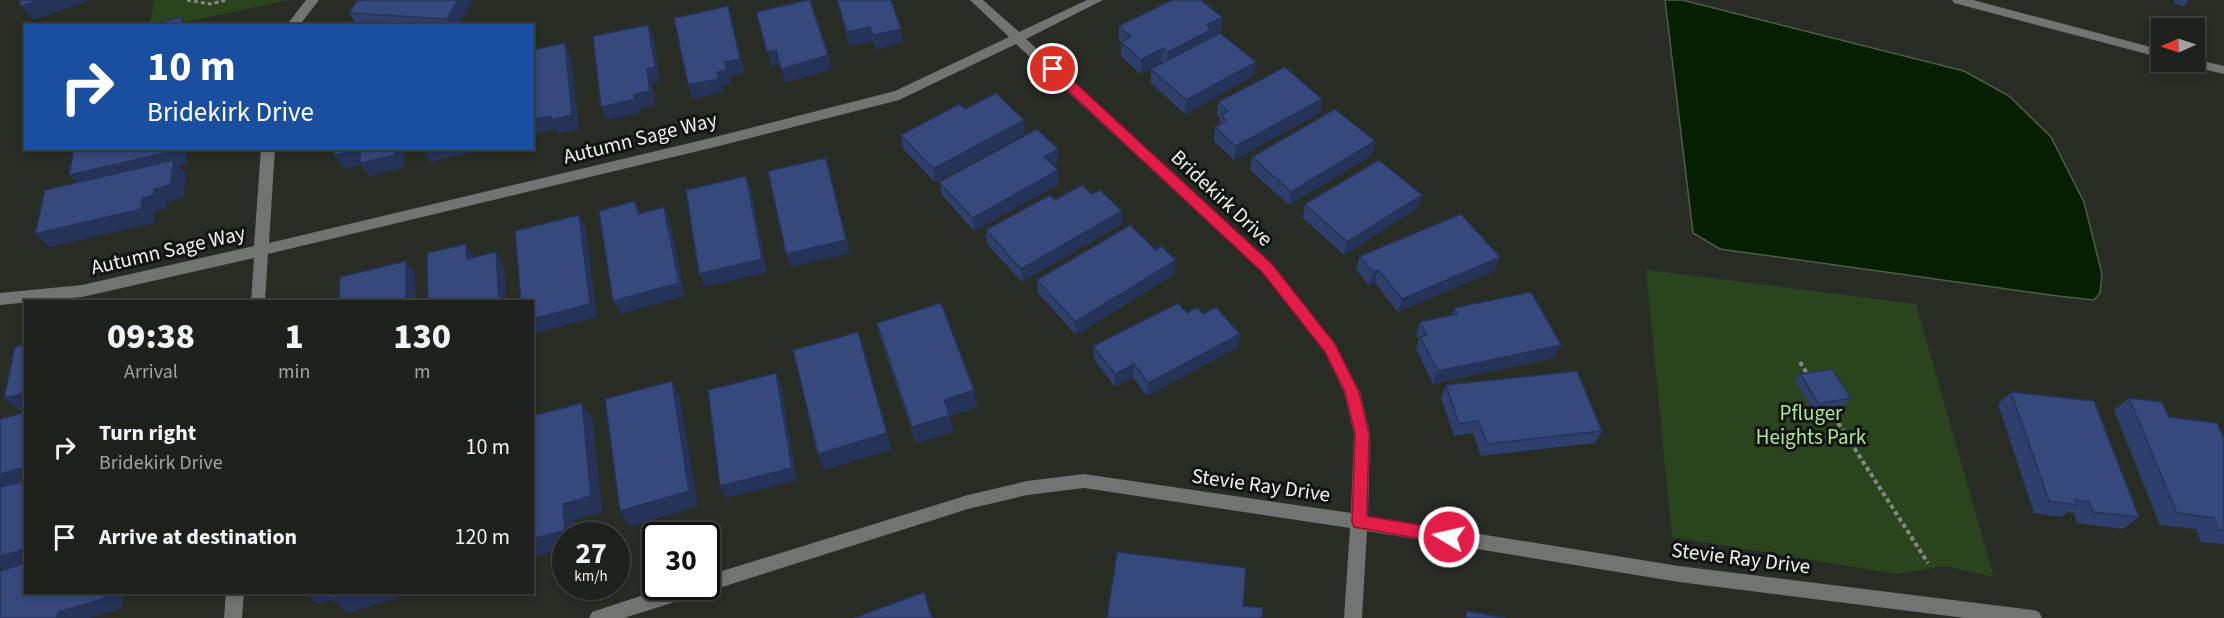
<!DOCTYPE html>
<style>
body{margin:0;font-family:"Source Sans 3",sans-serif;background:#2a2e29;color:#f1f3f6;height:100vh;display:flex;flex-direction:column;font-size:22px;white-space:nowrap}
*{box-sizing:border-box;margin:0}
p{font-size:20px;color:#a0a3a3}
.icon{flex:none;width:33px;height:33px;fill:none;stroke:currentColor;stroke-width:2;stroke-linecap:round;stroke-linejoin:round}
.map{position:relative;flex:1;overflow:hidden}
.panel{position:absolute;left:24px;top:300px;width:510px;height:294px;display:flex;flex-direction:column;background:#1d211c;border-radius:0px;box-shadow:0 3px 9px #0003,0 0 0 2px #3b3e3b}
.panel>*{flex:none}
.top-card{position:absolute;left:24px;top:24px;width:510px;height:126px;border-radius:0px;box-shadow:0 3px 9px #0003,0 0 0 2px #3b3e3b;background:#1a4fa0;color:#fff;overflow:hidden}
.needle{width:39px;rotate:267deg}
.controls{position:absolute;left:2151px;top:18px;display:grid;gap:12px}
.controls a{display:grid;place-items:center;width:54px;height:54px;border-radius:0px;background:#1d211c;box-shadow:0 3px 9px #0003,0 0 0 2px #3b3e3b;font-size:30px}
.speed{position:absolute;left:552px;top:522px;display:flex;gap:12px;font-size:30px;font-weight:700;text-align:center}
.speed>*{display:grid;place-content:center;width:78px;height:78px;border-radius:50%;background:#1d211c;box-shadow:0 3px 9px #0003,0 0 0 2px #3b3e3b;line-height:1}
.speed small{font-size:15px;font-weight:400}
.speed .limit{border:3px solid #111;border-radius:9px;background:#fff;color:#111}
.pin{position:absolute;display:grid;place-items:center;width:51px;height:51px;color:#fff;margin:-26px;border:3px solid #fff;border-radius:50%;box-shadow:0 2px 6px #0007}
.me{position:absolute;width:66px;margin:-33px;rotate:279deg;stroke-linejoin:round;filter:drop-shadow(0 0 4px #0008)}
.turn{display:flex;align-items:center;gap:21px;height:126px;padding:0 24px;font-size:27px}
.turn .icon{width:78px;height:78px;stroke-width:2.5}
.turn b{display:block;font-size:42px;line-height:51px}
.eta{display:flex;justify-content:space-evenly;align-items:center;height:102px;text-align:center}
.eta b{font-size:36px;font-weight:800;line-height:42px}
ul{padding:0;list-style:none}
li{display:flex;align-items:center;gap:18px;height:90px;padding:0 24px}
li div{flex:1}
li b{display:block;font-size:22px}
li em{font-style:normal}
.map>svg:first-child{display:block}
.green{fill:#2a451d}
.water{fill:#061f00;stroke:#4c5e47;stroke-width:1.5}
.lines{fill:none;stroke-linecap:round;stroke-linejoin:round}
.path-far1{stroke:#838882;stroke-width:3;stroke-dasharray:4 3;stroke-linecap:butt}
.path{stroke:#838882;stroke-width:4;stroke-dasharray:4.5 3;stroke-linecap:butt}
.minor{fill:#727471;fill-rule:evenodd}
.wall{fill:#2e3f6c}
.shaded-wall{fill:#263358}
.building{fill:#36497d;stroke:#263358;stroke-width:1.5}
.route{fill:#e11d48;stroke:#92132f;stroke-width:1.5}
.labels{text-anchor:middle;stroke-width:6;stroke-linejoin:round;paint-order:stroke}
.street-label{font-size:21px;fill:#eef2ed;stroke:#121411}
.park-label{font-size:21px;fill:#aee696;stroke:#121411}
</style>
<div class="map">
<svg width="2224" height="618" viewBox="0 0 2224 618">
<rect width="100%" height="100%" fill="#272c25"/>
<path class="green" d="M154,0H289L171,25L150,26Z
M1646,270L1916,304L1994,577L1945,566L1897,574L1672,537Z"/>
<path class="water" d="M1665,0H1682L1964,71L2009,96L2051,137L2084,202L2102,274L2100,293L2094,300L2058,296L1720,249L1693,233Z"/>
<g class="lines">
<path class="path-far1" d="M187,0L210,4L227,0"/>
<path class="path" d="M1800,362L1808,375
M1826,404L1928,563"/>
<path class="minor" d="M306,0H319L299,26H286Z
M970,0H983L1019,32L1087,0H1103L1026,39L1272,264L1335,345L1360,392L1370,434L1368,516L1679,566L2033,610L2039,612L2042,618H1965L1679,582L1367,531L1362,618H1344L1350,528L1084,488L1027,495L968,509L624,618H589L592,612L598,610L671,586H706V576L968,495L1027,481L1084,474L1351,513L1354,434L1344,392L1325,353L1262,272L1016,44L899,100L711,148L268,254L265,302H251L254,258L82,297L0,305V293L82,285L254,246L261,148H275L269,243L711,138L895,91L1009,37Z
M1952,0H1973L2162,50V58L1954,3Z
M2194,59L2224,66V74L2186,65L2185,62H2194Z
M226,592H244L242,618H224Z"/>
</g>
<path class="wall" d="M473,0L458,26H357L349,13Z
M836,0H891L903,43L876,49L873,41L850,46Z
M2174,0H2189L2184,6L2174,3Z
M1222,17L1221,31L1211,37V38L1256,62L1254,76L1185,114L1151,83V69L1163,63L1162,62L1140,74L1121,56V42L1119,40V26Z
M1322,99L1320,113L1234,160L1214,141L1215,127L1220,125V119L1217,116L1218,102Z
M965,109L1025,134L935,182L903,149L901,135Z
M1372,155L1289,205L1250,170L1252,157Z
M1058,163L1053,166L1059,184L974,231L942,195L939,182Z
M1092,194L1122,211V224L1022,282L987,244L986,230L1055,200Z
M1305,204L1418,208L1344,255L1303,218Z
M1360,256L1500,257L1494,271L1398,312L1375,283L1369,285L1356,269Z
M1175,274L1076,335L1038,293L1037,280Z
M1454,308L1554,358L1433,384L1416,349L1419,340L1416,334L1420,322L1452,315Z
M1187,313L1203,314L1240,334L1238,347L1147,396L1133,377L1115,387L1094,359L1093,346Z
M877,323L977,407L950,416L953,432L916,443L881,340Z
M1800,374L1851,398L1845,405L1813,410L1795,381Z
M1446,385L1602,431L1595,443L1481,456L1473,433L1454,436L1441,398Z
M2011,392L2139,517L2123,529L2077,523L2074,513L2067,512L2062,517L2034,513L1998,404Z
M2129,398L2169,417L2224,438V544L2201,542L2196,529L2160,525L2114,410Z"/>
<path class="shaded-wall" d="M39,0H91L33,20L21,6Z
M458,0H473L458,26H450L447,19Z
M728,6L745,73L730,76L731,84L721,86L723,92L693,99L688,85L717,72L725,62Z
M182,17L188,26H181Z
M1222,17L1221,31L1211,37L1210,44L1167,66L1168,52L1207,25Z
M648,25L654,39L660,81L652,83L656,105L640,108L641,113L607,120L601,107L634,94L647,69Z
M870,27L873,41L850,46L847,32Z
M901,29L903,43L876,49L873,35Z
M565,43L571,57L579,129L558,134L556,130L532,135V120Z
M1163,48L1162,62L1140,74L1141,60Z
M776,50L780,64L771,66L767,52Z
M828,55L832,69L785,83L781,69Z
M1256,62L1254,76L1185,114L1186,100Z
M1322,99L1320,113L1234,160L1236,146Z
M1024,120L1025,134L935,182L933,169Z
M1375,141L1372,155L1289,205L1291,192Z
M174,148H187L186,164L179,166L186,174L183,198L167,202L166,209L155,211L154,223L50,247L35,234L83,188L69,175Z
M404,148V168L369,176L361,165L344,169L334,155L360,150Z
M421,148H489L430,162Z
M1058,149V163L1045,171L1044,157Z
M1058,170L1059,184L974,231L973,218Z
M829,172L850,253L791,267L786,254Z
M746,176L751,190L767,272L705,287L699,274Z
M1422,195L1418,208L1344,255L1347,242Z
M635,201L642,215L638,214Z
M664,207L670,221L685,296L620,314L613,301Z
M1122,211V224L1022,282L1021,269Z
M579,215L586,229L597,317L532,334V319Z
M466,244L475,258L467,259Z
M496,252L504,266L506,302H499Z
M1500,257L1494,271L1398,312L1402,299Z
M1176,260L1175,274L1076,335L1075,322Z
M406,261L415,274L416,302H406Z
M1378,270L1375,283L1369,285L1373,272Z
M1240,334L1238,347L1147,396L1148,383Z
M1561,345L1554,358L1433,384L1438,371Z
M1134,364L1133,377L1115,387V374Z
M776,373L781,386L797,480L726,498L720,486Z
M672,381L680,398L698,506L630,527L620,511Z
M974,390L977,407L950,416L953,432L916,443L912,427L944,400Z
M26,393V409L20,411L4,398Z
M582,403L593,420L602,512L575,520L576,536H566V548L532,558V539L563,504Z
M887,433L892,450L824,470L818,454Z
M26,467V484L0,489V474Z
M26,549V565L5,570L0,568V555Z
M106,592H124L121,609L89,618H57L58,612Z
M303,592H398L397,598L348,613L332,600L317,604Z"/>
<path class="building" d="M19,0H39L21,6Z
M365,0H458L447,19L349,13L357,1Z
M808,0H810L828,55L781,69L776,50L767,52L756,12Z
M837,0H891L901,29L873,35L870,27L847,32Z
M1172,0H1201L1222,17L1207,25L1211,30L1168,52L1163,48L1141,60L1121,42L1131,37L1119,26Z
M728,6L740,59L725,62L727,70L717,72L718,79L688,85L674,18Z
M182,17L181,26H142Z
M648,25L655,67L647,69L650,91L634,94L635,99L601,107L593,36Z
M1220,33L1256,62L1186,100L1151,69Z
M565,43L572,115L551,120V116L532,120V50Z
M1285,67L1322,99L1236,146L1215,127L1226,121L1221,115L1228,111L1218,102Z
M996,93L1024,120L933,169L901,135L959,104L965,109Z
M1335,109L1375,141L1291,192L1252,157Z
M1037,129L1058,149L1044,157L1058,170L973,218L939,182Z
M74,148H174V151L69,175Z
M334,148H395V155L360,163V150L334,155Z
M826,158L846,240L786,254L768,171Z
M174,160L170,185L154,189V195L142,198L141,209L35,234L45,190Z
M1379,160L1422,195L1347,242L1305,204Z
M746,176L762,259L699,274L686,190Z
M1082,185L1092,194L1100,190L1122,211L1021,269L986,230L1050,195L1055,200Z
M635,201L638,214L664,207L679,283L613,301L599,211Z
M1461,214L1500,257L1402,299L1378,270L1373,272L1360,256Z
M579,215L590,304L532,319V302H521L515,231Z
M1130,225L1156,250L1161,246L1176,260L1075,322L1037,280Z
M466,244L467,259L496,252L499,302H428L427,253Z
M406,261V302H339L340,277Z
M1531,292L1561,345L1438,371L1420,337L1427,335L1420,322L1457,314L1454,308Z
M941,303L974,390L944,400L950,415L912,427L877,323Z
M1178,303L1187,313L1197,307L1203,314L1216,307L1240,334L1148,383L1134,364L1115,374L1093,346Z
M858,332L887,433L818,454L793,350Z
M26,344V393L4,398L15,347Z
M1832,369L1851,398L1819,404L1800,374Z
M1577,371L1602,431L1487,444L1478,421L1459,424L1446,385Z
M776,373L792,468L720,486L708,390Z
M672,381L689,491L620,511L605,399Z
M2011,392L2094,401L2139,517L2093,512L2089,502L2075,500L2077,505L2049,501Z
M2129,398L2162,402L2169,417L2217,423L2224,438V531L2219,530L2214,518L2177,513Z
M582,403L591,496L563,504L565,530L532,539V416Z
M26,412V467L0,474V419Z
M26,481V549L0,556V487Z
M1117,552L1246,568L1243,606L1263,608L1262,618H1107Z
M26,563V592H106L105,598L58,612L57,618H0V571Z
M331,592H352L331,599Z
M924,592L932,618H854Z
M1466,611L1507,618H1466Z"/>
<path class="route" d="M1053,65L1057,66L1272,264L1335,344L1359,392L1369,434L1367,516L1449,530L1454,532L1457,537L1454,542L1449,544L1354,527L1352,522L1355,434L1345,392L1325,352L1262,272L1048,72L1047,69Z"/>
<g class="labels">
<g class="street-label">
<text transform="translate(640 138) rotate(-14)" y="7">Autumn Sage Way</text>
<text transform="translate(1222 198) rotate(43)" y="7">Bridekirk Drive</text>
<text transform="translate(168 250) rotate(-13)" y="7">Autumn Sage Way</text>
<text transform="translate(1261 485) rotate(8)" y="7">Stevie Ray Drive</text>
<text transform="translate(1741 558) rotate(7)" y="7">Stevie Ray Drive</text>
</g>
<g class="park-label">
<text x="1811" y="420">Pfluger<tspan x="1811" dy="24">Heights Park</tspan></text>
</g>
</g>
</svg>
<div class="controls">
<a><svg class="needle" viewBox="-14 -14 28 28"><path d="M0-13l5 13h-10z" fill="#e53935"/><path d="M0 13l5-13h-10z" fill="#a0a3a3"/></svg></a>
</div>
<div class="speed"><div>27<small>km/h</small></div><div class="limit">30</div></div>
<div class="pin" style="left:1053px;top:69px;background:#d93025"><svg class="icon" aria-label="arrive" viewBox="0 0 24 24"><path d="M6 21V4h12l-3 4 3 4H6"/></svg></div>
<svg class="me" style="left:1449px;top:537px" viewBox="-20 -20 40 40"><circle r="17" fill="#e11d48" stroke="#fff" stroke-width="3"/><path d="M0-11L8 9 0 5-8 9z" fill="#fff"/></svg>
<div class="top-card">
<div class="turn"><svg class="icon" aria-label="right" viewBox="0 0 24 24"><path d="M7 20v-9h11M14 6l5 5-5 5"/></svg><div><b>10 m</b>Bridekirk Drive</div></div>
</div>
<section class="panel">
<div class="eta">
<div><b>09:38</b><p>Arrival</p></div>
<div><b>1</b><p>min</p></div>
<div><b>130</b><p>m</p></div>
</div>
<ul>
<li><svg class="icon" aria-label="right" viewBox="0 0 24 24"><path d="M7 20v-9h11M14 6l5 5-5 5"/></svg><div><b>Turn right</b><p>Bridekirk Drive</p></div><em>10 m</em></li>
<li><svg class="icon" aria-label="arrive" viewBox="0 0 24 24"><path d="M6 21V4h12l-3 4 3 4H6"/></svg><div><b>Arrive at destination</b></div><em>120 m</em></li>
</ul>
</section>
</div>
